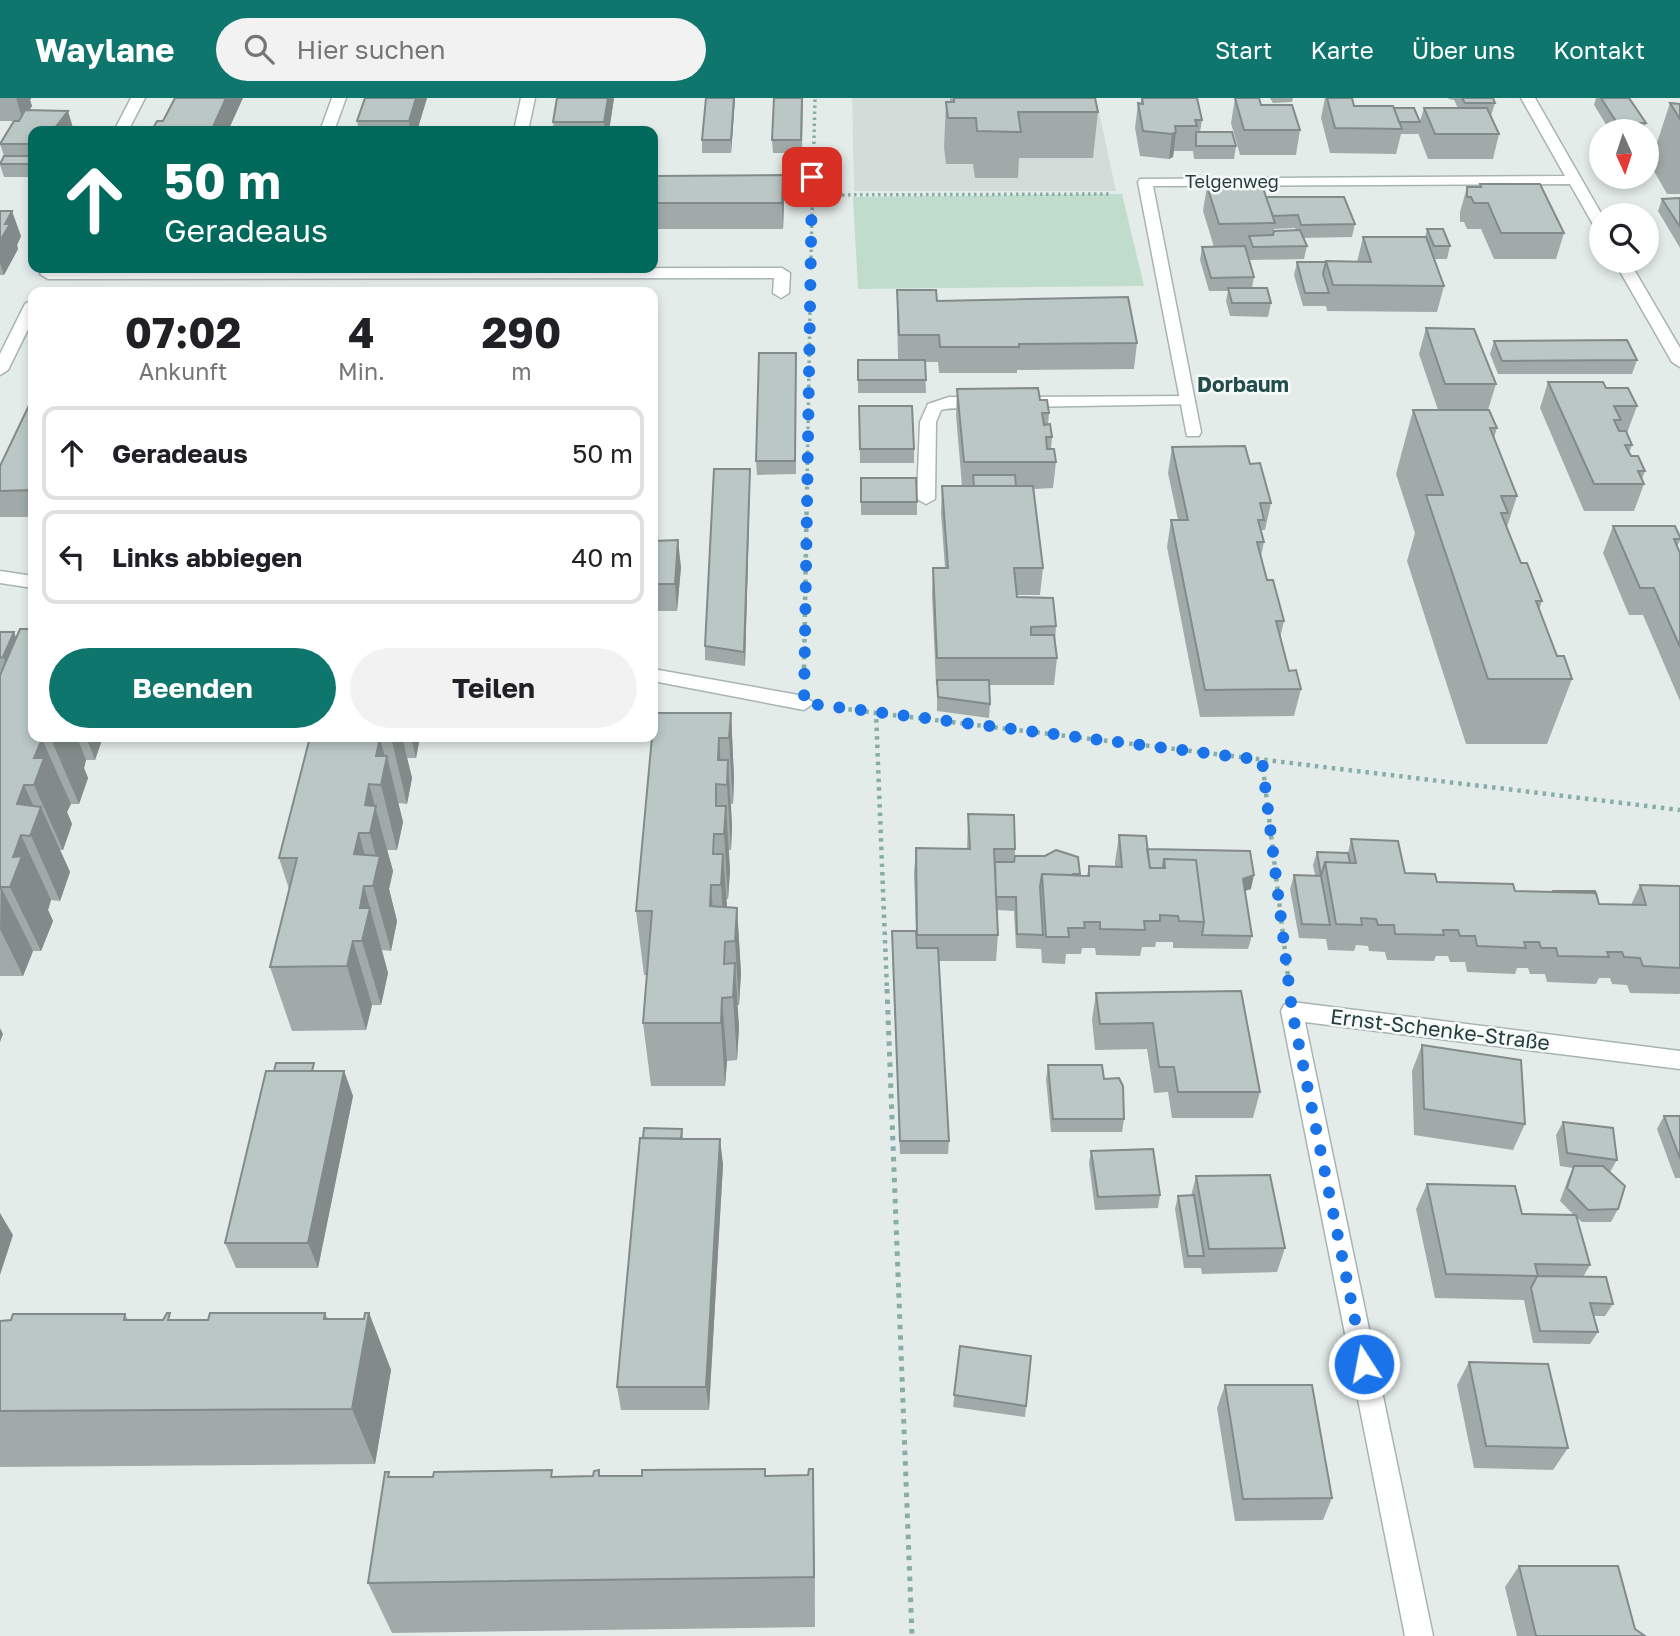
<!DOCTYPE html>
<html lang="de">
<meta charset="utf-8">
<style>
body{margin:0;font-family:"Golos Text",sans-serif;background:#f2f2f2;color:#202124;height:100vh;display:flex;flex-direction:column;font-size:26px;white-space:nowrap}
*{box-sizing:border-box;margin:0}
p{font-size:23px;color:#757577}
.icon{flex:none;width:38px;height:38px;fill:none;stroke:currentColor;stroke-width:2;stroke-linecap:round;stroke-linejoin:round}
.map{position:relative;flex:1;overflow:hidden}
.side{position:absolute;left:28px;top:189px;width:630px;height:455px;display:flex;flex-direction:column;background:#fff;border-radius:14px;box-shadow:0 4px 10px #0003}
.side>*{flex:none}
.hud{position:absolute;left:28px;top:28px;width:630px;height:147px;border-radius:14px;box-shadow:0 4px 10px #0003;background:#00695c;color:#fff;overflow:hidden}
.needle{width:46px;rotate:177deg}
.controls{position:absolute;left:1589px;top:21px;display:grid;gap:14px}
.controls a{display:grid;place-items:center;width:70px;height:70px;border-radius:50%;background:#fff;box-shadow:0 4px 10px #0003;font-size:35px}
.pin{position:absolute;display:grid;place-items:center;width:60px;height:60px;color:#fff;margin:-30px;border-radius:14px;box-shadow:0 4px 10px #0006}
.me{position:absolute;width:77px;margin:-38px;rotate:349deg;stroke-linejoin:round;filter:drop-shadow(0 0 5px #0008)}
.turn{display:flex;align-items:center;gap:24px;height:147px;padding:0 21px;font-size:32px}
.turn .icon{width:91px;height:91px;stroke-width:2.5}
.turn b{display:block;font-size:49px;line-height:60px}
.eta{display:flex;justify-content:space-evenly;align-items:center;height:119px;text-align:center}
.eta b{font-size:42px;font-weight:700;line-height:49px}
.primary-button{display:flex;gap:14px;margin-top:auto;padding:14px 21px}
.primary-button a{flex:1;height:80px;border-radius:42px;background:#0f766e;color:#fff;font-size:28px;font-weight:700;line-height:80px;text-align:center}
.primary-button a+a{background:#f2f2f2;color:#202124}
ul{padding:0;list-style:none}
li{display:flex;align-items:center;gap:21px;height:94px;margin:0 14px 10px;padding:0 7px;border:4px solid #e0e0e0;border-radius:14px}
li div{flex:1}
li b{display:block;font-size:26px}
li em{font-style:normal}
header{display:flex;align-items:center;gap:42px;box-sizing:border-box;height:98px;padding:0 35px;background:#0f766e;color:#fff}
header strong{font-size:33px}
nav{display:flex;gap:38px;margin-inline-start:auto;font-size:24px}
.search{width:490px;height:63px;background:#f2f2f2;display:flex;align-items:center;gap:18px;box-sizing:border-box;padding:0 24px;border-radius:38px;color:#757577;font-size:26px}
.map>svg:first-child{display:block}
.built{fill:#d2dcd9}
.green{fill:#bfdccc}
.lines{fill:none;stroke-linecap:round;stroke-linejoin:round}
.service-casing{stroke:#a7b4b2;stroke-width:3}
.minor-casing{stroke:#a7b4b2;stroke-width:3}
.path-far2{stroke:#87ada8;stroke-width:3.5;stroke-dasharray:2.5 3.5;stroke-linecap:butt}
.path-far1{stroke:#87ada8;stroke-width:4.5;stroke-dasharray:3.5 5;stroke-linecap:butt}
.path{stroke:#87ada8;stroke-width:5;stroke-dasharray:4.5 6;stroke-linecap:butt}
.service{fill:#fff;fill-rule:evenodd}
.minor{fill:#fff;fill-rule:evenodd}
.wall{fill:#a0aba9;fill-rule:evenodd}
.shaded-wall{fill:#828b89}
.building{fill:#bac7c4;stroke:#828b89;stroke-width:2}
.route{stroke:#1a73e8;stroke-width:12;stroke-dasharray:0 21.6}
.labels{text-anchor:middle;stroke-width:5;stroke-linejoin:round;paint-order:stroke}
.far-street-label{font-size:18px;fill:#253d3a;stroke:#f5f9f8}
.far-quarter-label{font-size:21px;font-weight:bold;fill:#224d4a;stroke:#f5f9f8}
.street-label{font-size:21px;fill:#253d3a;stroke:#f5f9f8}
</style>
<header>
<strong>Waylane</strong>
<div class="search"><svg class="icon" aria-label="search" viewBox="0 0 24 24"><circle cx="10" cy="10" r="6"/><path d="M15 15l6 6"/></svg>Hier suchen</div>
<nav><a>Start</a><a>Karte</a><a>Über uns</a><a>Kontakt</a></nav>
</header>
<div class="map">
<svg width="1680" height="1538" viewBox="0 0 1680 1538">
<rect width="100%" height="100%" fill="#e4ecea"/>
<path class="built" d="M852,0H1096L1116,93H854Z"/>
<path class="green" d="M1122,96L1144,188L858,191L853,99Z"/>
<g class="lines">
<g class="service-casing">
<path id="service" d="M332,0H346L334,33H320Z
M521,0H535L528,33H514Z
M1187,298L1195,303L1193,306L1021,309L1013,304L1021,299Z
M949,299H985L993,304C982,315 956,307 941,312L936,324L935,401L926,406L917,401L920,324L928,306Z"/>
</g>
<g class="minor-casing">
<path id="minor" d="M131,0H145L128,33H114Z
M1521,0H1535L1602,117L1601,132L1594,128L1570,86L1153,88L1201,334L1199,338H1187L1138,84L1140,81L1565,78Z
M1614,163H1629L1680,250V269L1672,264Z
M782,170L790,175L789,195L781,200L773,195L774,180L48,181L40,176L48,171Z
M33,201V221L8,272L0,277V256L25,206Z
M0,473L33,478V490L0,485Z
M653,571L804,598L814,605L804,612L653,583Z
M1292,904L1680,953V971L1305,924L1433,1538H1405L1281,913L1284,907Z"/>
</g>
<path class="path-far2" d="M812,97L1112,96
M811,160L815,0
M807,391L810,211"/>
<path class="path-far1" d="M804,570L807,389
M840,610L876,615L887,893
M876,615L1680,712
M1262,662L1288,878"/>
<path class="path" d="M887,891L912,1538"/>
<use href="#service" class="service"/>
<use href="#minor" class="minor"/>
</g>
<path class="wall" d="M0,0H31L30,2L32,8L29,12L33,33V79H4L0,67L4,58L0,46L19,23H0Z
M427,0L417,33H359L357,23Z
M557,0H614L609,33H554L553,24Z
M706,0H735L731,55H702V42Z
M803,0L802,55H773L772,42Z
M950,0H1095L1098,14L1093,60H1019L1018,80H975L973,66H946L944,49L946,4H950Z
M1141,0H1197L1202,22L1200,34L1236,48L1234,61H1194L1193,53H1174L1173,59L1169,61L1140,58L1135,30L1138,5H1141Z
M1235,0L1261,7L1300,32L1296,57H1240L1231,25Z
M1270,0H1293L1292,4L1273,5Z
M1325,0H1352L1354,8L1420,23L1424,10H1458L1454,2L1449,1L1448,0H1493L1495,5L1491,18L1499,36L1493,61H1428L1418,35V36H1401L1396,56L1330,55L1321,20Z
M1596,0H1629L1646,25L1643,33H1610L1594,7Z
M1670,5L1680,6V96H1667L1650,66Z
M163,23L228,33H153L152,32Z
M653,69H655L656,78L784,103L783,131H653Z
M1480,86L1564,135L1556,161H1494L1481,131H1467L1464,124H1460V114L1467,89H1479Z
M1207,88L1266,99L1355,126L1352,139L1303,140L1307,148L1304,161L1250,162L1246,151L1254,179L1252,190L1271,205L1268,219L1230,218L1226,203L1228,193H1209L1200,162L1202,149H1214L1203,113ZM1295,130L1296,132L1274,133V131Z
M1680,100V150L1658,113L1662,101Z
M0,113L21,138L17,147L18,151L4,177H0Z
M1427,131L1450,148L1447,161H1434L1444,188L1437,214L1327,213L1326,208H1303L1294,177L1297,164H1357L1363,139H1425Z
M897,192L937,203L1137,245L1134,271L1017,272V275H939L938,264H925L926,295H858V262H898L897,218Z
M1426,230L1496,286L1488,312L1497,330L1494,340L1517,398L1507,429L1521,465L1542,503L1539,512L1557,558L1572,581L1547,646H1466L1407,463L1415,435L1396,376L1413,312H1438L1419,256Z
M1494,243L1637,262L1632,276H1498L1490,256Z
M796,255V376L757,377L756,363Z
M1548,284L1606,290L1637,308L1627,335L1632,347L1629,355L1631,358L1645,373L1642,381L1644,386L1634,413H1584L1540,310Z
M957,291L1040,302L1049,315L1048,327L1052,339L1051,351L1056,364L1053,390L1034,391L1043,470L1040,497H1017V499L1056,528L1055,543L1057,560L1054,587H990V606L989,620L937,613V587H936L932,497L933,470H945L941,415L942,388H962L956,317Z
M33,301V419H0V368Z
M859,308L914,351V365H860Z
M1172,349L1250,366L1271,405L1265,432H1262L1261,434L1264,444L1261,458L1267,482L1284,523L1280,540L1289,573L1301,591L1294,618L1200,619L1167,449L1171,422H1178L1168,375Z
M861,380L917,404V417H861Z
M750,384L745,568L705,562V548Z
M1613,428L1680,439V443L1677,449L1680,455V603L1643,517H1629L1603,455Z
M653,443L681,469L677,513H653Z
M0,534L33,639H103L95,662H86L84,670L88,680L79,706H71L67,714L72,726L63,752H60L70,774L60,803L51,802L48,812L53,823L41,853H33L23,878H0V577L2,573H0Z
M731,615L734,680L733,706H731L732,728L731,752H729L730,773L728,801H726L727,810H737L741,875L739,907H737L739,929L737,962L727,963L725,988H651L643,925L647,877H644L636,813Z
M310,639H420L416,660H407L412,680L407,706L398,705L403,724L397,752H387L393,773L389,791L397,823L391,853L382,852L388,875L381,907H372L366,932L292,933L270,869L289,791L279,760Z
M968,716L1015,751V758L1080,776L1079,777L1087,778L1089,768L1115,769V764L1119,737L1147,751L1251,791L1245,793L1252,838L1248,851L1173,850V844H1156L1155,849H1142L1140,858L1096,857L1095,850H1082L1081,856H1066L1065,866L1042,865L1041,850V851L1016,850L1014,813L997,812L998,837L996,863H939L949,1043L948,1056H900L892,846V833H916L914,776L916,750L967,751Z
M1351,741L1405,775L1437,784L1515,793L1554,794V793L1599,806L1631,807L1640,787L1680,788V895L1679,896L1630,895L1627,887L1612,886L1610,880H1599L1596,886L1547,884L1545,876H1530L1528,870H1517L1515,876L1467,874L1465,864H1450L1448,858H1436L1434,863L1387,862L1385,854L1369,853L1368,848L1356,847L1354,853L1328,852L1326,841L1299,840L1290,791L1294,777H1315L1313,767L1317,754L1348,755Z
M1241,893L1260,994L1253,1020H1172L1168,994L1154,995L1147,951L1095,952L1092,921L1096,895Z
M1422,947L1525,1026L1513,1052L1414,1037L1412,973Z
M1048,967L1124,1021L1122,1034H1051L1046,981Z
M317,973H344L353,998L318,1170H236L225,1145Z
M1664,1018H1680V1080H1675L1657,1031Z
M1563,1024L1617,1062L1610,1074L1618,1111L1611,1124H1582L1577,1120L1590,1167L1583,1179L1613,1206L1605,1218H1593L1598,1234L1590,1246L1533,1245L1524,1202L1435,1200L1416,1111L1427,1086L1522,1116L1574,1117L1560,1103L1568,1081L1573,1070L1560,1068L1556,1037Z
M682,1031L683,1041L723,1066L709,1312H621L617,1289L643,1040Z
M1091,1053L1160,1097L1158,1110L1095,1112L1089,1065Z
M1196,1078L1285,1150L1277,1174L1202,1176L1201,1170H1184L1175,1111L1178,1098H1191Z
M325,1215L328,1221H364L369,1215L391,1272L375,1366L0,1369V1223L125,1216L128,1222H208Z
M960,1248L1026,1308L1025,1319L953,1309Z
M1469,1264L1568,1350L1553,1372L1474,1370L1457,1287Z
M1225,1287L1332,1400L1323,1422L1235,1423L1217,1310Z
M813,1371L815,1529L392,1535L368,1485L391,1379L593,1378L599,1372L600,1378H765L808,1377Z
M1519,1468L1635,1531L1645,1538H1517L1505,1489Z"/>
<path class="shaded-wall" d="M16,0H31L30,2L32,8L23,23Z
M226,0H243L228,33H212V31Z
M416,0H427L417,33H410L409,23Z
M608,0H614L609,33H605L604,24Z
M734,0H735L731,55V42Z
M68,13L74,33H55L54,31Z
M1176,34L1173,59L1169,61L1172,36Z
M33,58V79L29,66Z
M783,77L784,103L783,131L782,105Z
M12,113L21,138L17,147L18,151L4,177L0,165V143L5,126Z
M750,371V384L745,568L744,554Z
M678,442L681,469L677,513L675,486Z
M14,534L19,547L9,573L3,559Z
M731,615L734,680L733,706L729,640Z
M52,639H77L86,662L84,670L88,680L79,706L51,641Z
M86,639H103L95,662Z
M391,639H402L412,680L407,706Z
M411,639H420L416,660Z
M380,640L386,663L387,658L403,724L397,752L381,687L376,658Z
M719,640L722,687L718,662Z
M42,641L71,706L67,714L72,726L63,752L34,687V660Z
M728,662L732,728L731,752L727,687Z
M369,686L393,773L389,791L397,823L391,853L373,788H364L388,875L381,907L362,843L354,756L359,735L373,788L378,767L370,735L365,707Z
M24,687L38,718L41,709L70,774L60,803L17,706Z
M726,708L730,773L728,801L724,736Z
M21,737L51,802L48,812L53,823L41,853L10,789L13,759Z
M723,756L728,821L725,844L721,787Z
M1254,777L1251,791L1240,794L1243,781Z
M711,787L716,851L710,808Z
M1,789L33,853L23,878L0,831Z
M737,810L741,875L739,907L735,843Z
M353,843L372,907L366,932L347,868Z
M735,865L739,929L737,962L733,899Z
M722,900L727,963L725,988L721,925Z
M0,930L3,936L0,944Z
M344,973L353,998L318,1170L308,1145Z
M720,1041L723,1066L709,1312L706,1289Z
M0,1115L13,1137L0,1177Z
M369,1215L391,1272L375,1366L352,1311Z
M813,1371L814,1424L815,1529L814,1479Z"/>
<path class="building" d="M175,0H226L212,31L152,32L157,23H163Z
M365,0H416L409,23H357Z
M557,0H608L604,24H553Z
M706,0H734L731,42H702Z
M774,0H802L801,42H772Z
M954,0H1095L1098,14H1018L1021,34L977,33L976,20H948L946,4H954Z
M1142,0H1197L1202,22H1195L1197,28H1175L1176,34L1172,36L1143,33L1138,5L1143,6Z
M1235,0H1259L1261,7H1292L1300,32H1244Z
M1327,0H1352L1354,8H1393L1402,31L1335,30Z
M1462,0H1493L1495,5H1465Z
M1601,0H1629L1646,25H1617Z
M1670,5L1680,6V21Z
M1394,10H1414L1420,24H1399Z
M1424,10H1487L1499,36H1435Z
M25,12L68,13L54,31H62L60,33H33V46H0L14,23H19Z
M1196,34H1232L1236,48H1196Z
M4,58H33L29,66H0Z
M653,69H655L654,78L783,77L782,105H653Z
M1480,86H1540L1564,135H1501L1488,105H1474L1471,99H1467V89H1481Z
M1262,87L1275,125L1219,126L1207,88Z
M1266,99H1344L1355,126L1301,127L1298,117L1273,118Z
M1680,100V129L1662,101Z
M0,113H12L5,126H10L0,143Z
M1427,131H1443L1450,148H1434Z
M1300,132L1307,148L1253,149L1249,138L1273,137L1274,133Z
M1363,139H1426L1444,188L1333,187L1326,163L1371,164Z
M1245,148L1254,179L1211,180L1202,149Z
M1297,164H1326L1323,176L1329,195H1305Z
M1228,190H1267L1271,205H1232Z
M175,192H333L332,194H174Z
M897,192H936L937,203L1128,199L1137,245L1019,246V249H940L939,237H899Z
M432,193H503V194H432Z
M1426,230L1474,231L1496,286H1445Z
M1627,242L1637,262L1502,263L1494,243Z
M759,255H796L795,363H756Z
M858,262H925L926,282H858Z
M1548,284H1603L1606,290H1628L1637,308H1614L1621,322H1614L1619,333H1626L1632,347H1625L1631,358H1638L1645,373H1638L1644,386H1594Z
M1038,290L1040,302H1047L1049,315H1042L1044,327L1050,326L1052,339H1046L1047,351H1054L1056,364H964L957,291Z
M32,301H33V392L0,393V368Z
M859,308H912L914,351H860Z
M1413,312H1489L1497,330H1490L1517,398H1501L1508,415H1501L1521,465H1527L1534,483L1542,503H1536L1557,558H1564L1572,581H1488L1426,397H1443Z
M1245,348L1250,366L1260,365L1271,405H1260L1264,422H1258L1264,444H1257L1267,482H1273L1284,523H1276L1289,573L1296,572L1301,591L1205,592L1171,422H1188L1172,349Z
M714,371H750L744,554L705,548Z
M973,377H1015L1016,388H974Z
M861,380H916L917,404H861Z
M942,388H1033L1043,470H1014L1017,499L1053,500L1056,528L1031,529V537H1054L1057,560H937L933,470H948Z
M1613,428H1675L1680,439V441H1674L1680,455V549L1654,490H1640Z
M678,442L675,486H653V443Z
M20,531H33V639H52L51,641H42L34,660H44L34,687H24L17,706L41,709L30,738L21,737L13,759L22,758L10,789H1L0,791V577Z
M0,534H14L3,559L0,560Z
M937,582H989L990,606L938,599Z
M654,615H731L729,640H719L718,662H728L727,687L716,686V708H726L724,736H714L713,756H723L721,787H711L710,808L737,810L735,843L725,844L724,866L735,865L733,899L722,900L721,925H643L652,813H636L652,639H653Z
M310,639H391V640H380L376,658H387L381,687L369,686L365,707L376,708L370,735H359L354,756L380,758L373,788H364L360,810H370L362,843H353L347,868L270,869L297,760H279Z
M968,716L1014,717L1015,751H994L998,837H917L916,750L970,751Z
M1119,737L1146,738L1150,770H1165L1164,761L1196,762L1204,824L1179,823L1178,818L1160,817V823H1144L1145,832L1100,831V824H1084L1085,830H1068L1069,839H1046L1042,776L1089,778V768L1122,769Z
M1351,741L1398,743L1405,775L1435,776L1437,784L1513,786L1515,793L1596,795L1599,806L1646,807L1640,787L1680,788V870L1643,868L1640,860L1624,859L1622,854H1607L1609,859L1558,858L1556,850H1541L1539,844H1524L1526,850L1477,848L1475,838H1460L1458,832H1443L1444,837L1395,836L1394,827H1378L1376,821L1361,820L1362,827L1336,826L1325,764L1356,765Z
M1147,751L1250,753L1254,777L1243,781L1252,838L1202,837L1204,824L1196,762L1164,761L1163,770H1150Z
M1056,752L1078,759L1080,776H1073V777L1042,776L1040,789L1043,837L1017,836L1016,799H996L995,764H1014L1015,758H1045Z
M1317,754L1348,755L1350,765L1325,764L1321,778Z
M1294,777L1321,778L1330,827L1302,826Z
M1554,793H1595L1598,802L1596,795L1555,794Z
M892,833H916L917,850H938L949,1043H900Z
M1241,893L1260,994H1178L1174,969H1159L1153,925L1100,926L1096,895Z
M1422,947L1521,962L1525,1026L1424,1011Z
M276,965H314L312,973H274Z
M1048,967H1102L1104,981L1119,980L1123,988L1124,1021H1053Z
M266,973H344L308,1145H225Z
M1664,1018H1680V1061Z
M1563,1024L1613,1030L1617,1062L1567,1055Z
M644,1030L682,1031L681,1041L643,1040Z
M640,1040L720,1041L706,1289H617Z
M1153,1051L1160,1097L1098,1099L1091,1053Z
M1574,1068H1603L1625,1088L1618,1111L1588,1112L1567,1090Z
M1270,1077L1285,1150L1209,1151L1196,1078Z
M1427,1086L1515,1088L1522,1116L1576,1117L1590,1167L1535,1166L1538,1178L1446,1176Z
M1194,1097L1204,1158H1188L1178,1098Z
M1537,1178L1606,1179L1613,1206L1590,1205L1598,1234L1540,1233L1531,1190Z
M167,1215H170L168,1222H208L210,1215H325L324,1221H364L365,1215H369L352,1311L0,1313V1223L11,1222L13,1216H125L124,1222H163Z
M960,1248L1031,1258L1026,1308L954,1297Z
M1469,1264L1548,1266L1568,1350L1486,1348Z
M1225,1287H1312L1332,1400L1243,1401Z
M765,1371V1378L808,1377L809,1371H813L814,1479L368,1485L385,1374H389L388,1379H433L434,1374L552,1372L551,1379L593,1378L594,1373L599,1372V1378H642V1372Z
M1519,1468H1618L1635,1531L1645,1538H1536Z"/>
<g class="lines">
<path class="route" d="M812,79L804,605L1262,662L1292,913L1364,1266"/>
</g>
<g class="labels">
<g class="far-street-label">
<text x="1232" y="90">Telgenweg</text>
</g>
<g class="far-quarter-label">
<text x="1243" y="294">Dorbaum</text>
</g>
<g class="street-label">
<text transform="translate(1440 932) rotate(7)" y="7">Ernst-Schenke-Straße</text>
</g>
</g>
</svg>
<div class="controls">
<a><svg class="needle" viewBox="-14 -14 28 28"><path d="M0-13l5 13h-10z" fill="#e53935"/><path d="M0 13l5-13h-10z" fill="#757577"/></svg></a>
<a><svg class="icon" aria-label="search" viewBox="0 0 24 24"><circle cx="10" cy="10" r="6"/><path d="M15 15l6 6"/></svg></a>
</div>
<div class="pin" style="left:812px;top:79px;background:#d93025"><svg class="icon" aria-label="arrive" viewBox="0 0 24 24"><path d="M6 21V4h12l-3 4 3 4H6"/></svg></div>
<svg class="me" style="left:1364px;top:1266px" viewBox="-20 -20 40 40"><circle r="17" fill="#1a73e8" stroke="#fff" stroke-width="3"/><path d="M0-11L8 9 0 5-8 9z" fill="#fff"/></svg>
<div class="hud">
<div class="turn"><svg class="icon" aria-label="ahead" viewBox="0 0 24 24"><path d="M12 20V5M6 11l6-6 6 6"/></svg><div><b>50 m</b>Geradeaus</div></div>
</div>
<section class="side">
<div class="eta">
<div><b>07:02</b><p>Ankunft</p></div>
<div><b>4</b><p>Min.</p></div>
<div><b>290</b><p>m</p></div>
</div>
<ul>
<li><svg class="icon" aria-label="ahead" viewBox="0 0 24 24"><path d="M12 20V5M6 11l6-6 6 6"/></svg><div><b>Geradeaus</b></div><em>50 m</em></li>
<li><svg class="icon" aria-label="left" viewBox="0 0 24 24"><path d="M17 20v-9H6M10 6l-5 5 5 5"/></svg><div><b>Links abbiegen</b></div><em>40 m</em></li>
</ul>
<div class="primary-button"><a>Beenden</a><a>Teilen</a></div>
</section>
</div>
